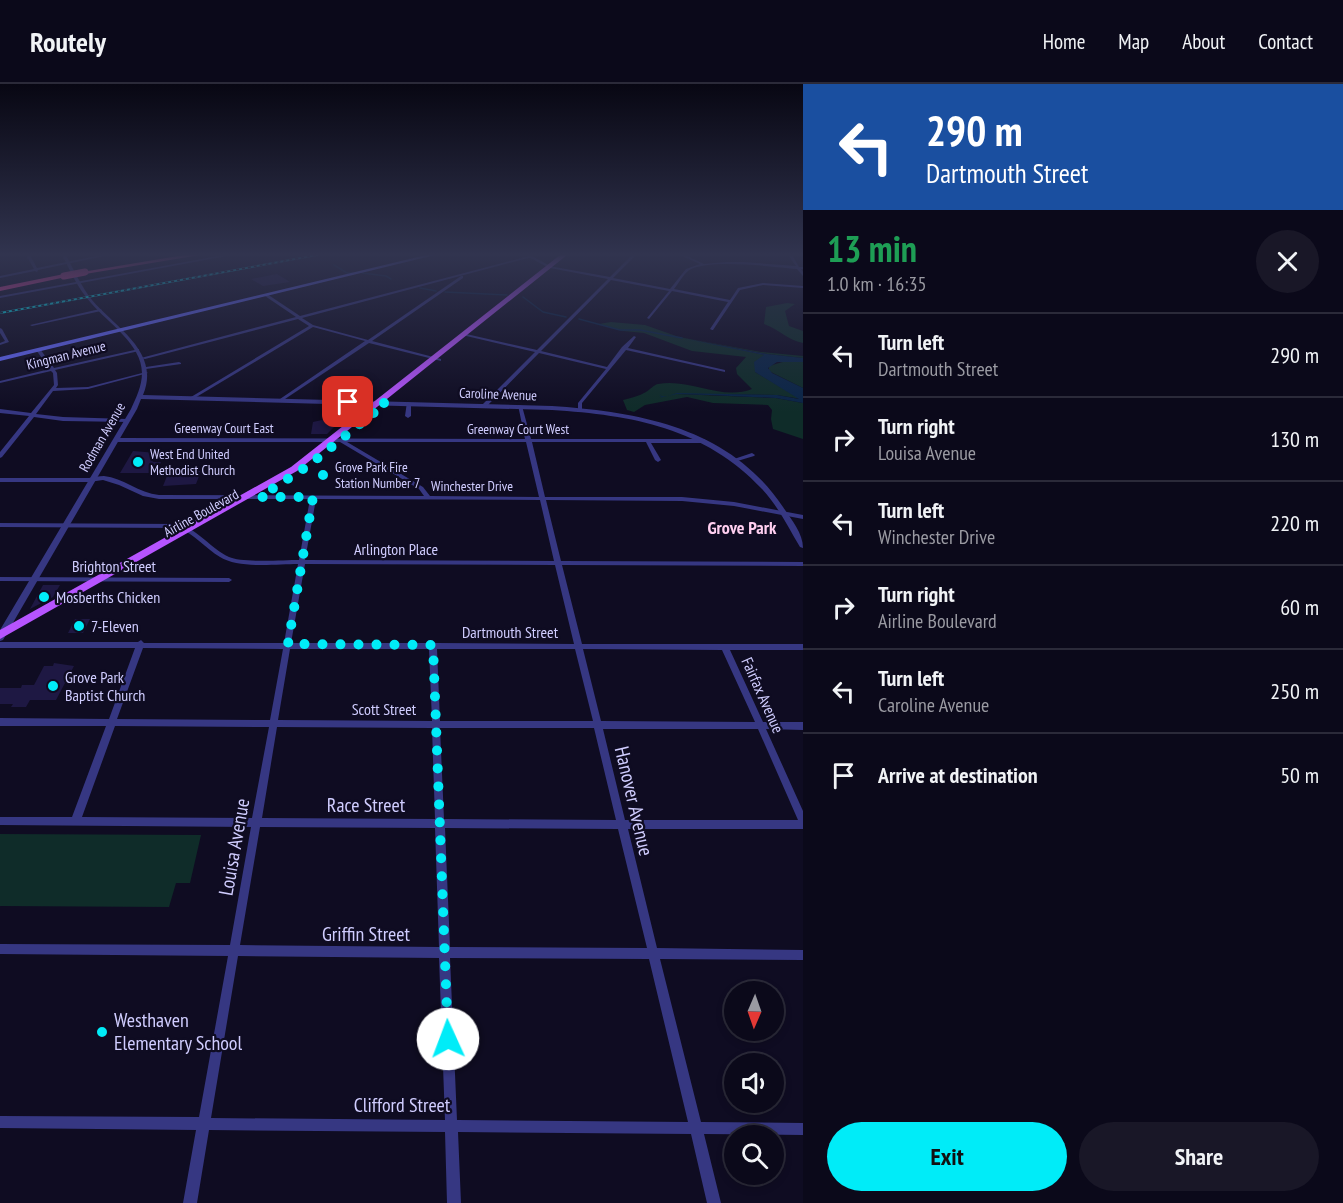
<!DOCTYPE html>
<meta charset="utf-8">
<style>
body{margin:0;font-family:"PT Sans Narrow",sans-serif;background:#191727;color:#f1f3f6;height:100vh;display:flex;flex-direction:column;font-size:22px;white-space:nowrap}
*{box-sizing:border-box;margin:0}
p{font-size:20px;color:#9a9aa2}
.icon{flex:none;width:33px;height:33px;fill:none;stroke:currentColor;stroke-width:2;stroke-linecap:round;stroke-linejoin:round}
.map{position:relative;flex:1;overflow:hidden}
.drawer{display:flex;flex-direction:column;background:#0b091a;width:540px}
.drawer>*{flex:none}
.hud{background:#1a4fa0;color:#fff;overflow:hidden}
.needle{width:39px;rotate:182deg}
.controls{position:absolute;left:724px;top:897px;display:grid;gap:12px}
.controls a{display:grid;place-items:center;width:60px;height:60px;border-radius:50%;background:#0b091a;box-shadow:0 3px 9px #0003,0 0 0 2px #2b2a39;font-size:30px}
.pin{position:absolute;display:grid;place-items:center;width:51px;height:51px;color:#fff;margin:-26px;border-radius:12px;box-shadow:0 3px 9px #0006}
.me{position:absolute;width:66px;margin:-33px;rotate:358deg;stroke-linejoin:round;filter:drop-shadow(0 0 4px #0008)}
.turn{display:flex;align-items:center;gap:21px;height:126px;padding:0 24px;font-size:27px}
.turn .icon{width:78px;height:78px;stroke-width:2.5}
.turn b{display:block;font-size:42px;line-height:51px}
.round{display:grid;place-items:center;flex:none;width:63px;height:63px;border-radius:32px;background:#191727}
.summary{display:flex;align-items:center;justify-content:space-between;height:102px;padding:0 24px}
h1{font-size:36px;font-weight:700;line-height:45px;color:#1e9e55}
.primary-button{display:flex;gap:12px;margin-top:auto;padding:12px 24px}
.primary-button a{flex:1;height:69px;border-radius:36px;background:#00ecf8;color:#111;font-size:24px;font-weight:700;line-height:69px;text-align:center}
.primary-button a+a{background:#191727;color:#f1f3f6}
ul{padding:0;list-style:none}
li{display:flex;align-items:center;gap:18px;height:84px;padding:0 24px;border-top:2px solid #2b2a39}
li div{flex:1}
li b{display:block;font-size:22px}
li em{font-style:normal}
header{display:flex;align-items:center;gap:36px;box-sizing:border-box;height:84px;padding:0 30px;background:#0b091a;border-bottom:2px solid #2b2a39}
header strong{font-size:28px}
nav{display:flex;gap:33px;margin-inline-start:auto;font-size:21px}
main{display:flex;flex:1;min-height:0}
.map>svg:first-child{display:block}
.green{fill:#0f2c29}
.water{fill:#0a2547}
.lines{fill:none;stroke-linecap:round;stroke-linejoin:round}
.stream{stroke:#0a2547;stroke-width:1.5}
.building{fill:#1e1843}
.minor{fill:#363782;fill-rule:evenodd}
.tertiary{fill:#363782;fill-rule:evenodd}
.secondary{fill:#6468ff;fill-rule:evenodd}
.primary{fill:#b654ff;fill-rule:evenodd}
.motorway{fill:#ff48a9;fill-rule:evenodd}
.rail-casing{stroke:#00ecf8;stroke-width:2}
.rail{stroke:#0f0c22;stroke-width:1.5;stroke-dasharray:3;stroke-linecap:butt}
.motorway-bridge{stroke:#ff48a9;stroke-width:7}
.route{stroke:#00ecf8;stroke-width:10;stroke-dasharray:0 18}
.poi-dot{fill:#00ecf8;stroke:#0f0c22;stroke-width:2}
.labels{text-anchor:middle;stroke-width:4.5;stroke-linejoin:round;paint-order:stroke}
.far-street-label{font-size:14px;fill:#d0cdff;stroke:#0f0c22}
.far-poi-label{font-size:14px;fill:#d0cdff;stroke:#0f0c22;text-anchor:start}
.street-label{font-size:16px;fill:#d0cdff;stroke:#0f0c22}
.poi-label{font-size:16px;fill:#d0cdff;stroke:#0f0c22;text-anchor:start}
.neighbourhood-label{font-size:18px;font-weight:bold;fill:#ffcff0;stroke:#0f0c22}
.near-street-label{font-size:20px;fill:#d0cdff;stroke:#0f0c22}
.near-poi-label{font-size:20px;fill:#d0cdff;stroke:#0f0c22;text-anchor:start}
</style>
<header>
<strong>Routely</strong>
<nav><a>Home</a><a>Map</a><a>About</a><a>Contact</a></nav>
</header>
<main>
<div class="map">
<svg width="803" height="1119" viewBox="0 0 803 1119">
<rect width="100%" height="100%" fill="#0f0c22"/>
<path class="green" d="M787,219L795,220L785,227L789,242L803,247V259C787,256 779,245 764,240L766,223Z
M611,238L645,241L679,253L761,268L803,272V274L767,270L684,254L765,271L755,288L801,315L777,311L677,310L776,314L803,319V355L773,345L771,335L772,326L768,321L713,319L687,313L645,321L634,328L627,326L623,316C631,314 639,312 646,308C650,306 653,301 658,300C690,294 721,317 752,305L737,290L736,284L746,273L692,267L644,249L623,247L599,240Z
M786,277L803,278V304L769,287V282Z
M0,750L201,751L190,799H176L169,823L0,822Z"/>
<path class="water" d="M681,254L767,270L803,274V278H777L768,284L772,289L803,304V319L776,314L709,311L677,310L659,314L662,313L659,311L665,313L677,309L777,311L799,315L755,288L754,278L764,271Z"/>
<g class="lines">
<path class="stream" d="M334,181L347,189H353
M362,189L386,192L391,195
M420,204L436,207
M445,208L507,211
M523,213L543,228L566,233
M579,235L620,246H640L682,254"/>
</g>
<path class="building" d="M277,190L290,198L263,202L251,195Z
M322,336L336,341L327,350H311L313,338Z
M133,367L157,369L153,378H161L156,389H120Z
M169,387H201L196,400L163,402Z
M43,501H60L53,513L30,525Z
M75,535H90L83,549H68Z
M54,579L74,582L56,616H30L26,623H11L13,620H0V604H21L22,601H34L44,582H53Z"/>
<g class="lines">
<path class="minor" d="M26,171H30L37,184L101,171H109L38,186L37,188L35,187L0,194V192L34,185Z
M223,171H232L0,214V212Z
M632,171H636L613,194L670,205L686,185L700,180L680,171H685L704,180L726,178H743L796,182L788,171H792L799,183H803V185H801L803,188V192L797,185C774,183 706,174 688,187C683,191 678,200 674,205L730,216L738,204L763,199L803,202V204L763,201L740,206L713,246H712L710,245L728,218L672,207L649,235L647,234L669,207L611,196L541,267L607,283L622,263L634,252L636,253L628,264L725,286V288L626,266L582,319V325L580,326L578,325V319L606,285L539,269L486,323H482V321L535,268L462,251V249L537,266L608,195L550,184L549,182L610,193Z
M529,172L532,173L302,234L313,241L368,256L461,192H463V194L372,257L441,275V277L369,259L282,317L280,316V315L365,257L313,243L193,315L191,314V313L309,242L298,235L145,275L141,274L296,233L265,212V210H267L300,232Z
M100,225L102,226L101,227L32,242L30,241Z
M0,244L2,245L9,258L0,261V259L5,257L0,249Z
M36,265H40L54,284L139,265V267L55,286L57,289L58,301L56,304L88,303L146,288L148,289L88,305L53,307L36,330L63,333L127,335L129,336V338L63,337L34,333L2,373L0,374V368L29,332L0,329V325L31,329L54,301L53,289L51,287L0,299V297L50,285L36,266Z
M179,278L181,279V280L146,285L144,284L146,283Z
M407,318L411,319V332L408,334L405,332Z
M518,321L522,322L531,355H704L707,357L704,359H651L661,376L658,378L655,376L646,358H532L545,413H682L734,418L803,431V435L734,422L682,417L546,416L561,477L803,478V482L562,481L582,560H803V566H730L763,638H803V646L766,645L803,727V745H628L657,864L803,866V876L660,875L701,1038L803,1039V1051L704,1050L721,1119H707L691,1050L458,1048L461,1119H447L445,1048L209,1046L197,1119H183L196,1046L0,1044V1032L199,1033L228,872L0,870V860L230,861L251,743L0,741V733H72L106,642H0V634L109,635L135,564H0V558H138L141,556L144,559H284L298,480C276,480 239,485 220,473C205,464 195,450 178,444L0,443V439L179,440C200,447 210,464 229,473C242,479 283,476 299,476L310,415H159L143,412L119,401L103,396L89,398H0V394H89C94,393 99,392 104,392C123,394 139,409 159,411L424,412L419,405L340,358H116L113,356L116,354L525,355ZM347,358H526L539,413L430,412L423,403ZM316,415L540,416L554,477L305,476ZM305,480L555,481L574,560L436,559L433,558L430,559H291ZM143,564L283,565L270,636L117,635ZM290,565H429L432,637L278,636ZM437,565H575L593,637H440ZM583,565L722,566L755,638L601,637ZM115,642L269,643L252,734L82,733ZM277,643L432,644L435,735L262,734ZM440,644H594L616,736L444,735ZM603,645H758L798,736H625ZM260,743L435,744L439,863L240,861ZM445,744L618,745L647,864L450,863ZM238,872L439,874L445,1036L211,1034ZM450,874L649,875L688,1038L457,1036Z
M752,369L755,371L754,372L734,378L731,376Z
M0,493L229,494L232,496L229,498L0,497Z"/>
<path class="tertiary" d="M62,171H66C74,186 81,202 92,216C116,244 161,268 143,311L552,322C641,328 730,344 783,423C791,435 803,449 803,464L800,463C788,443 778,422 762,405C705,344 632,331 552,326L141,315L137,325L3,556L0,557V546L131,325C136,314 142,302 142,289C142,260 108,239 91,219C78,205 71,188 62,171Z
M525,171H530L552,183L549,184Z"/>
<path class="secondary" d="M426,171H435L0,277V273Z"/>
<path class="primary" d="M560,171H567L297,387L0,555V546L291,383Z"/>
<path class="motorway" d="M184,171H200L85,190L82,188Z
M64,190L66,193L0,207V203Z"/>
<g class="rail-casing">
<path id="rail" d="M0,229L317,171"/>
</g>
<use href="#rail" class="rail"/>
<path class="motorway-bridge" d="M64,192L85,188"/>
</g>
<linearGradient id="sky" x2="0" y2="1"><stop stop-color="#080713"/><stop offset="0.52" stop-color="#31344f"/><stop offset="1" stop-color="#31344f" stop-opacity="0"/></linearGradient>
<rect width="803" height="328" fill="url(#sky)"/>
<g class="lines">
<path class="route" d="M348,318L386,319L309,381L260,413H313L288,560L433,561L448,955"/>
</g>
<g class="poi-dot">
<circle cx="138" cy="378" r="6"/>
<circle cx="323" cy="391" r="6"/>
<circle cx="44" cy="513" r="6"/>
<circle cx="79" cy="542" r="6"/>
<circle cx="53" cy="602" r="6"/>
<circle cx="102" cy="948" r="6"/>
</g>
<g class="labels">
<g class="far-street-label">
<text transform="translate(66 271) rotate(-14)" y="5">Kingman Avenue</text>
<text transform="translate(498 310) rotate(2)" y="5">Caroline Avenue</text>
<text x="224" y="349">Greenway Court East</text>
<text x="518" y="350">Greenway Court West</text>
<text transform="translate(102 353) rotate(-60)" y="5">Rodman Avenue</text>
<text x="472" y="407">Winchester Drive</text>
<text transform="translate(201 429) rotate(-29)" y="5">Airline Boulevard</text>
</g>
<g class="far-poi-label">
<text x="150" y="375">West End United<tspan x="150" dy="16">Methodist Church</tspan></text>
<text x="335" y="388">Grove Park Fire<tspan x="335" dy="16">Station Number 7</tspan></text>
</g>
<g class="street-label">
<text x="396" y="471">Arlington Place</text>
<text x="114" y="488">Brighton Street</text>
<text x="510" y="554">Dartmouth Street</text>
<text transform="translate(763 611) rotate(66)" y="6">Fairfax Avenue</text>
<text x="384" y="631">Scott Street</text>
</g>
<g class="poi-label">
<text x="56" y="519">Mosberths Chicken</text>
<text x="91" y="548">7-Eleven</text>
<text x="65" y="599">Grove Park<tspan x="65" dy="18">Baptist Church</tspan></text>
</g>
<g class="neighbourhood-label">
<text x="742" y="450">Grove Park</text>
</g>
<g class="near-street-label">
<text transform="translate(634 717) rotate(77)" y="7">Hanover Avenue</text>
<text x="366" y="728">Race Street</text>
<text transform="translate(234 763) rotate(-80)" y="7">Louisa Avenue</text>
<text x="366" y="857">Griffin Street</text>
<text x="402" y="1028">Clifford Street</text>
</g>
<g class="near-poi-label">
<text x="114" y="943">Westhaven<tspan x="114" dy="23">Elementary School</tspan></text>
</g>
</g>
</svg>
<div class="controls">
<a><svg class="needle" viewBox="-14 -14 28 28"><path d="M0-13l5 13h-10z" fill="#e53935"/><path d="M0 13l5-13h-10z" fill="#9a9aa2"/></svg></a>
<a><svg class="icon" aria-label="sound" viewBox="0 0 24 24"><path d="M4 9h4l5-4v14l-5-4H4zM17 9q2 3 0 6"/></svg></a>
<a><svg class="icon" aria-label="search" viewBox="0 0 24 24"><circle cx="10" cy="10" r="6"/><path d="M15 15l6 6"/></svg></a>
</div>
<div class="pin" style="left:348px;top:318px;background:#d93025"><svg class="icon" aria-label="arrive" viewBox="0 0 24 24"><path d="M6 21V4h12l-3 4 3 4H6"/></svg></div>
<svg class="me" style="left:448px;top:955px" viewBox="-20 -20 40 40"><circle r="19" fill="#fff"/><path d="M0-13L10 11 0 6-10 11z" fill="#00ecf8"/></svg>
</div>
<section class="drawer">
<div class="hud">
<div class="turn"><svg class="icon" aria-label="left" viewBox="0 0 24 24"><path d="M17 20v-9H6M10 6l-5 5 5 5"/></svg><div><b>290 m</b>Dartmouth Street</div></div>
</div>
<div class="summary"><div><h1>13 min</h1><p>1.0 km · 16:35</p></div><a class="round"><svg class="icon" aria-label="close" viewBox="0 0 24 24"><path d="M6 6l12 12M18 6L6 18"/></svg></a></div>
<ul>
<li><svg class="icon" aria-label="left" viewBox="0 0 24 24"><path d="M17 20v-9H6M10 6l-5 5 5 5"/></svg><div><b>Turn left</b><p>Dartmouth Street</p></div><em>290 m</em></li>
<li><svg class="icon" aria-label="right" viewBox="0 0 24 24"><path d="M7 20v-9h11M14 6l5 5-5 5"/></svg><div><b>Turn right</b><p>Louisa Avenue</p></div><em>130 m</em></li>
<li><svg class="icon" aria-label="left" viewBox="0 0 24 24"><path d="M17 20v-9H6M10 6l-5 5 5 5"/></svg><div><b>Turn left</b><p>Winchester Drive</p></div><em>220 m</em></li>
<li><svg class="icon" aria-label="right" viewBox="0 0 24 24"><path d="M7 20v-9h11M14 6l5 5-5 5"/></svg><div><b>Turn right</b><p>Airline Boulevard</p></div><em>60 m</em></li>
<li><svg class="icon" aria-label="left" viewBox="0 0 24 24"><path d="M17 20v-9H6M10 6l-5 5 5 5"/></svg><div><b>Turn left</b><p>Caroline Avenue</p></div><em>250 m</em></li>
<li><svg class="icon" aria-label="arrive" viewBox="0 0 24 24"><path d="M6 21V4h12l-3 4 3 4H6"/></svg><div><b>Arrive at destination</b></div><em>50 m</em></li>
</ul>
<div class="primary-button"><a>Exit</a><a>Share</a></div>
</section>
</main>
